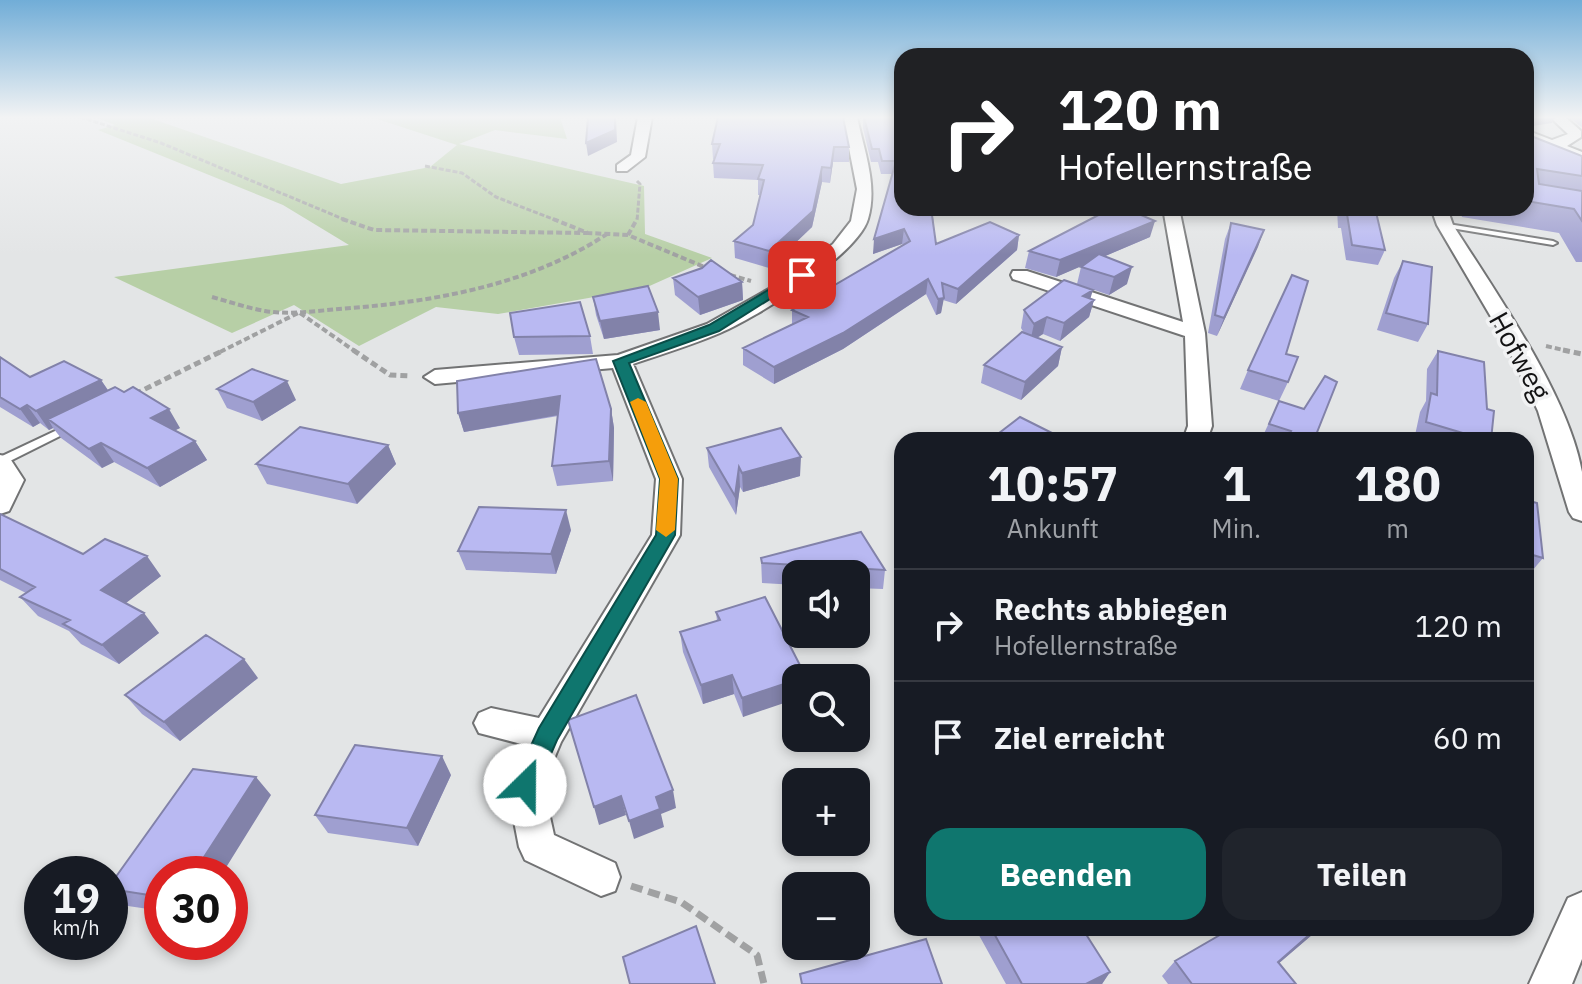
<!DOCTYPE html>
<html lang="de">
<meta charset="utf-8">
<style>
body{margin:0;font-family:"IBM Plex Sans",sans-serif;background:#20242c;color:#f1f3f6;height:100vh;display:flex;flex-direction:column;font-size:30px;white-space:nowrap}
*{box-sizing:border-box;margin:0}
p{font-size:26px;color:#9ea1a6}
.icon{flex:none;width:44px;height:44px;fill:none;stroke:currentColor;stroke-width:2;stroke-linecap:round;stroke-linejoin:round}
.map{position:relative;flex:1;overflow:hidden}
.drawer{position:absolute;left:894px;top:432px;width:640px;height:504px;display:flex;flex-direction:column;background:#171b24;border-radius:24px;box-shadow:0 4px 12px #0003}
.drawer>*{flex:none}
.guide{position:absolute;left:894px;top:48px;width:640px;height:168px;border-radius:24px;box-shadow:0 4px 12px #0003;background:#202124;color:#fff;overflow:hidden}
.tools{position:absolute;left:782px;top:560px;display:grid;gap:16px}
.tools a{display:grid;place-items:center;width:88px;height:88px;border-radius:16px;background:#171b24;box-shadow:0 4px 12px #0003;font-size:40px}
.speed{position:absolute;left:24px;top:856px;display:flex;gap:16px;font-size:40px;font-weight:700;text-align:center}
.speed>*{display:grid;place-content:center;width:104px;height:104px;border-radius:50%;background:#171b24;box-shadow:0 4px 12px #0003;line-height:1}
.speed small{font-size:20px;font-weight:400}
.speed .limit{border:12px solid #d22;background:#fff;color:#111}
.pin{position:absolute;display:grid;place-items:center;width:68px;height:68px;color:#fff;margin:-34px;border-radius:16px;box-shadow:0 4px 12px #0006}
.me{position:absolute;width:88px;margin:-44px;rotate:23deg;stroke-linejoin:round;filter:drop-shadow(0 0 6px #0008)}
.turn{display:flex;align-items:center;gap:28px;height:168px;padding:0 32px;font-size:36px}
.turn .icon{width:104px;height:104px;stroke-width:2.5}
.turn b{display:block;font-size:56px;line-height:68px}
.eta{display:flex;justify-content:space-evenly;align-items:center;height:136px;text-align:center}
.eta b{font-size:48px;font-weight:700;line-height:56px}
.primary-button{display:flex;gap:16px;margin-top:auto;padding:16px 32px}
.primary-button a{flex:1;height:92px;border-radius:24px;background:#0f766e;color:#fff;font-size:32px;font-weight:700;line-height:92px;text-align:center}
.primary-button a+a{background:#20242c;color:#f1f3f6}
ul{padding:0;list-style:none}
li{display:flex;align-items:center;gap:24px;height:112px;padding:0 32px;border-top:2px solid #363941}
li div{flex:1}
li b{display:block;font-size:30px}
li em{font-style:normal}
.map>svg:first-child{display:block}
.green{fill:#b7cfa6}
.lines{fill:none;stroke-linecap:round;stroke-linejoin:round}
.service-casing{stroke:#727374;stroke-width:4}
.minor-casing{stroke:#727374;stroke-width:4}
.path-far3{stroke:#a0a1a2;stroke-width:3;stroke-dasharray:5 2;stroke-linecap:butt}
.path-far2{stroke:#a0a1a2;stroke-width:4;stroke-dasharray:6 3;stroke-linecap:butt}
.path-far1{stroke:#a0a1a2;stroke-width:5;stroke-dasharray:7 4;stroke-linecap:butt}
.path{stroke:#a0a1a2;stroke-width:7;stroke-dasharray:12 6;stroke-linecap:butt}
.service{fill:#fff;fill-rule:evenodd}
.minor{fill:#fff;fill-rule:evenodd}
.wall{fill:#9f9fd0}
.shaded-wall{fill:#8282a9}
.building{fill:#b9b9f2;stroke:#8282a9;stroke-width:2}
.route{fill:#0f766e;stroke:#0a4d48;stroke-width:2}
.slow{fill:#f59e0b}
.labels{text-anchor:middle;stroke-width:7;stroke-linejoin:round;paint-order:stroke}
.street-label{font-size:28px;fill:#121213;stroke:#f1f2f3}
</style>
<div class="map">
<svg width="1582" height="984" viewBox="0 0 1582 984">
<rect width="100%" height="100%" fill="#e3e5e6"/>
<path class="green" d="M95,117H147L341,184L430,167L457,145L371,117H560L567,139L495,130L459,144L644,186L645,234L712,258L645,288L498,314L436,307L359,346L294,305L232,333L114,277L349,245L283,205L98,130L115,125Z"/>
<g class="lines">
<g class="service-casing">
<path id="service" d="M1442,223L1553,241L1557,243L1553,245L1445,227H1442Z
M72,423L77,426L76,428L0,466V457Z"/>
</g>
<g class="minor-casing">
<path id="minor" d="M638,117H652L645,157L627,171H617V165L631,155Z
M843,117H857C864,151 878,185 868,219C857,256 755,318 720,333C692,345 662,354 633,364L682,479L680,535L561,742L543,785L554,835L615,863L620,877L615,891L601,896L525,860L519,847L507,785L525,745L479,733L474,723L479,713L491,708L539,718L652,535L656,479L613,368L435,384L424,377L435,370L618,355L707,324L776,285L833,244L851,221L857,189Z
M1550,117H1565L1581,131V137L1567,146L1582,152V161L1526,139V130L1552,140L1568,134Z
M1163,208H1179L1205,333L1212,426L1207,440H1183L1188,426L1185,336L1013,279L1011,275L1013,271H1027L1183,322Z
M1431,208H1447L1453,225C1496,293 1568,394 1582,472C1582,487 1582,505 1582,521L1573,518L1569,512L1538,411L1504,339L1437,225Z
M0,455L9,457L24,480L9,511L0,514Z
M1582,892V959L1572,984H1529L1568,898Z"/>
</g>
<path class="path-far3" d="M80,117L161,143L348,221
M425,166L462,173L496,197L558,221
M637,181L640,184L637,221"/>
<path class="path-far2" d="M342,219L374,230L588,233
M553,219L588,233L628,235L709,269
M628,235L637,219
M730,275L751,281
M212,297C230,302 248,308 265,311C289,315 315,311 339,309C432,302 528,286 607,234
M300,313L356,352
M1546,346L1572,352
M220,352L298,313"/>
<path class="path-far1" d="M353,350L390,375L410,376
M1563,350L1582,354
M135,394L224,350"/>
<path class="path" d="M631,886L681,902L757,955L764,984"/>
<use href="#service" class="service"/>
<use href="#minor" class="minor"/>
</g>
<path class="wall" d="M863,117H902V208H932L936,244L1019,235L1017,250L956,304L943,300L941,313L936,315L926,294L843,349L774,384L743,365V348L792,324V310L903,245L902,244L873,254L892,174H881L878,162H871L863,128Z
M1569,117H1582V127L1580,126Z
M1526,134L1582,156V262H1576L1559,233L1462,217L1459,208H1526Z
M712,144L849,147V162H833L830,183L822,182L812,227L769,268L735,258L734,241L753,225L760,195H758V180L714,178L713,163L714,159H713Z
M1337,208H1375L1385,250L1378,265L1346,260L1341,228H1338Z
M1231,223L1264,230L1217,336L1208,333L1225,239Z
M1150,237L1105,256L1127,284L1109,295L1077,284L1081,267L1083,265L1056,277L1025,268L1029,251Z
M1403,261L1428,324L1418,342L1377,330L1394,278Z
M673,278L742,282L743,300L700,315L675,295Z
M593,297L660,330L604,339L596,315Z
M1091,298L1094,300L1089,317L1060,341L1043,334L1037,338L1062,347L1058,366L1021,400L981,383L984,365L1024,333L1021,328L1024,310Z
M590,336L593,354L519,355L514,337Z
M1438,351L1487,409L1491,440H1414L1420,412L1426,401L1427,369Z
M1286,354L1288,382L1279,401L1240,389L1248,370Z
M0,357L30,377L101,380L108,390L180,428L175,430L195,441L207,460L160,487L114,462L102,468L61,438L53,428L49,430L40,423L33,427L0,407Z
M217,389L296,400L262,421L227,408Z
M1279,401L1314,440H1316H1261Z
M611,409L614,428L613,481L557,486L552,466L558,416L464,432L458,413Z
M388,445L396,464L357,504L267,484L256,464Z
M707,448L800,476L743,492L740,487L736,515L709,467Z
M1526,500L1543,558L1526,578Z
M0,514L83,554L161,576L125,603L159,633L119,664L81,644L69,631L38,616L20,597L26,593L0,580Z
M571,530L556,574L466,570L458,551Z
M761,558L885,570L883,589L856,588V574H796V585L762,583Z
M716,612L806,677V678H796L743,717L734,694L703,704L683,652L680,632L717,621Z
M258,678L180,741L142,714L125,695Z
M451,775L418,846L328,833L315,815Z
M271,795L162,874V911L128,906L110,891V889Z
M975,928H1082L1110,972L1102,984H1006Z
M1232,928H1320L1279,963L1296,984H1168L1162,976L1175,961Z"/>
<path class="shaded-wall" d="M1526,117H1555L1552,123L1526,127Z
M616,118L617,142L588,156L586,143Z
M834,147L833,162L830,183L831,168Z
M822,167V182L812,227L769,268V251Z
M1155,221L1150,237L1056,277L1060,260Z
M904,229L902,244L873,254L874,239Z
M1264,230L1258,247L1217,336L1224,318Z
M1019,235L1017,250L956,304L958,289Z
M1132,267L1127,284L1109,295L1114,277Z
M928,279L926,294L843,349L774,384V367Z
M742,282L743,300L700,315L698,297Z
M1093,290L1089,303L1094,300L1089,317L1060,341L1064,323L1083,296Z
M944,298L941,313L936,315L938,299Z
M658,312L660,330L604,339L600,321Z
M1047,317L1043,334L1030,342L1034,324Z
M1062,347L1058,366L1021,400L1025,382Z
M101,380L113,398L48,419L53,428L49,430L36,411Z
M287,381L296,400L262,421L253,402Z
M560,396L564,414L464,432L458,413Z
M27,405L40,423L33,427L20,409Z
M169,409L180,428L162,437L151,418Z
M611,409L614,428L613,481L609,461Z
M195,441L207,460L160,487L147,468Z
M101,443L114,462L102,468L89,449Z
M388,445L396,464L357,504L348,484Z
M801,457L800,476L743,492L742,473Z
M739,467L740,487L736,515L735,496Z
M566,510L571,530L556,574L551,554Z
M147,556L161,576L117,610L101,590Z
M144,613L159,633L119,664L102,645Z
M244,659L258,678L180,741L164,722Z
M732,675L734,694L703,704L701,685Z
M796,680V699L743,717L742,698Z
M442,756L451,775L418,846L407,828Z
M256,777L271,795L222,874H193Z
M673,790L676,808L661,814L664,827L634,839L629,821L656,797Z
M621,796L626,815L599,825L594,807Z
M1317,928H1320L1262,978L1278,962Z
M1110,972L1102,984H1086Z"/>
<path class="building" d="M588,117H615V130L586,143Z
M718,117H843L849,147H834L831,168L822,167L813,211L769,251L734,241L753,225L764,180L758,179L763,165L713,163L720,144H712Z
M864,117H902V208H931L936,244L990,222L1019,235L958,289L942,283L944,298L938,299L928,279L843,333L774,367L743,348L808,317L792,310L910,241L904,229L874,239L896,161H882L879,149H872Z
M1526,134L1582,156V176L1537,169L1539,184L1582,191V221L1574,209L1526,201Z
M1112,208H1125L1155,221L1060,260L1029,251Z
M1343,208H1375L1385,250L1352,245L1347,214H1344Z
M1231,223L1264,230L1224,318L1215,315Z
M1099,254L1132,267L1114,277L1081,267Z
M711,260L742,282L698,297L673,278L702,268Z
M1403,261L1432,267L1428,324L1386,313Z
M1292,275L1308,281L1286,354L1298,357L1288,382L1248,370Z
M1064,280L1093,290L1083,296L1094,300L1064,323L1047,317L1034,324L1024,310Z
M648,286L658,312L600,321L593,297Z
M580,302L590,336L514,337L510,313Z
M1022,332L1062,347L1025,382L984,365Z
M1438,351L1484,362L1487,409L1494,411L1491,440H1486L1426,422L1431,393L1437,395Z
M0,357L30,377L64,361L101,380L36,411L27,405L20,409L0,397Z
M596,359L611,409L609,461L552,466L560,396L458,413L457,381Z
M252,369L287,381L253,402L217,389Z
M1325,376L1337,382L1314,440H1316H1285L1291,431L1269,424L1279,401L1304,409Z
M115,387L124,392L133,387L169,409L151,418L195,441L147,468L101,443L89,449L48,419Z
M1020,417L1060,437L1056,440H990Z
M300,427L388,445L348,484L256,464Z
M781,428L801,457L742,473L739,467L735,496L707,448Z
M1526,500L1537,503L1543,558L1526,553Z
M479,507L566,510L551,554L458,551Z
M0,514L83,554L105,539L147,556L101,590L144,613L102,645L63,624L70,620L20,597L35,587L0,569Z
M861,532L885,570L762,563L761,558Z
M765,597L806,677L796,678V680L742,698L732,675L701,685L680,632L720,620L716,612Z
M206,635L244,659L164,722L125,695Z
M636,695L673,790L656,797L660,809L629,821L621,796L594,807L568,720Z
M355,745L442,756L407,828L315,815Z
M193,769L256,777L193,874H162V897L110,889V885Z
M696,926L715,984H630L623,957Z
M991,928H1082L1110,972L1086,984H1022Z
M1232,928H1317L1278,962L1296,984H1192L1175,961Z
M926,939L942,984H802L800,974Z"/>
<linearGradient id="sky" x2="0" y2="1"><stop stop-color="#71add7"/><stop offset="0.46" stop-color="#f2f3f4"/><stop offset="1" stop-color="#f2f3f4" stop-opacity="0"/></linearGradient>
<rect width="1582" height="255" fill="url(#sky)"/>
<path class="route" d="M797,273L808,275L719,331L629,363L678,479L675,535L557,740L534,793L525,797L517,793L513,785L539,728L656,535L660,479L613,361L709,325Z"/>
<path class="slow" d="M638,398L646,402L678,479L675,530L666,537L656,530L660,479L630,402Z"/>
<g class="labels">
<g class="street-label">
<text transform="translate(1520 356) rotate(61)" y="10">Hofweg</text>
</g>
</g>
</svg>
<div class="tools">
<a><svg class="icon" aria-label="sound" viewBox="0 0 24 24"><path d="M4 9h4l5-4v14l-5-4H4zM17 9q2 3 0 6"/></svg></a>
<a><svg class="icon" aria-label="search" viewBox="0 0 24 24"><circle cx="10" cy="10" r="6"/><path d="M15 15l6 6"/></svg></a>
<a>+</a>
<a>−</a>
</div>
<div class="speed"><div>19<small>km/h</small></div><div class="limit">30</div></div>
<div class="pin" style="left:802px;top:275px;background:#d93025"><svg class="icon" aria-label="arrive" viewBox="0 0 24 24"><path d="M6 21V4h12l-3 4 3 4H6"/></svg></div>
<svg class="me" style="left:525px;top:785px" viewBox="-20 -20 40 40"><circle r="19" fill="#fff"/><path d="M0-13L10 11 0 6-10 11z" fill="#0f766e"/></svg>
<div class="guide">
<div class="turn"><svg class="icon" aria-label="right" viewBox="0 0 24 24"><path d="M7 20v-9h11M14 6l5 5-5 5"/></svg><div><b>120 m</b>Hofellernstraße</div></div>
</div>
<section class="drawer">
<div class="eta">
<div><b>10:57</b><p>Ankunft</p></div>
<div><b>1</b><p>Min.</p></div>
<div><b>180</b><p>m</p></div>
</div>
<ul>
<li><svg class="icon" aria-label="right" viewBox="0 0 24 24"><path d="M7 20v-9h11M14 6l5 5-5 5"/></svg><div><b>Rechts abbiegen</b><p>Hofellernstraße</p></div><em>120 m</em></li>
<li><svg class="icon" aria-label="arrive" viewBox="0 0 24 24"><path d="M6 21V4h12l-3 4 3 4H6"/></svg><div><b>Ziel erreicht</b></div><em>60 m</em></li>
</ul>
<div class="primary-button"><a>Beenden</a><a>Teilen</a></div>
</section>
</div>
